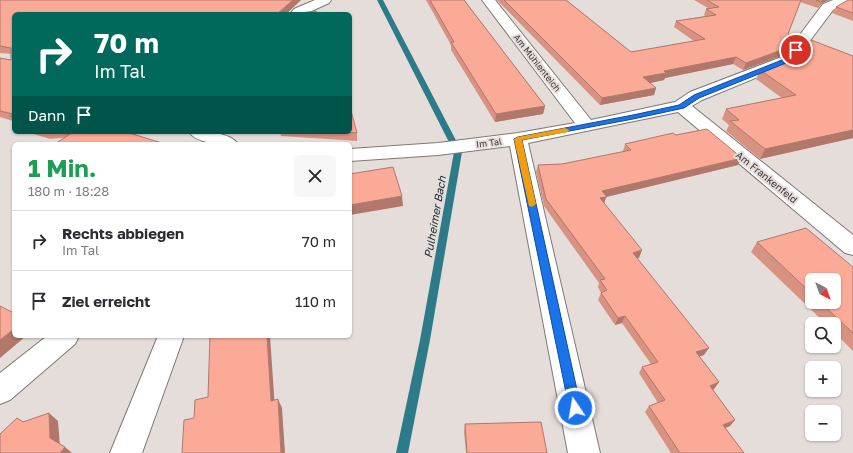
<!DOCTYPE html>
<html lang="de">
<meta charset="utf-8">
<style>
body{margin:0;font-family:"Golos Text",sans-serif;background:#f7f7f7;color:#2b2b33;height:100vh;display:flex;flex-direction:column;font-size:15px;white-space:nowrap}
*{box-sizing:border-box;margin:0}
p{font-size:13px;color:#7c7c81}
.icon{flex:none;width:22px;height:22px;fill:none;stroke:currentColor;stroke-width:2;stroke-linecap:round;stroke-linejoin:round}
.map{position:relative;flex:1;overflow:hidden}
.sheet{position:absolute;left:12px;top:142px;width:340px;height:196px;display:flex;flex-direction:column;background:#fff;border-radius:6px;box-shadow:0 1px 3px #0004}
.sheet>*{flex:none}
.top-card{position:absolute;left:12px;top:12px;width:340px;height:122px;border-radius:6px;box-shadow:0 1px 3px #0004;background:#00695c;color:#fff;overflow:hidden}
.needle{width:26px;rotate:139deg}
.fabs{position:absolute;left:805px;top:273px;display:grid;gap:8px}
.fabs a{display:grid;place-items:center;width:36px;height:36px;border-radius:6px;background:#fff;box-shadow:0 1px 3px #0004;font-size:20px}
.pin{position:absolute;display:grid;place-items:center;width:34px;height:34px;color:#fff;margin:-17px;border:2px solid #fff;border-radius:50%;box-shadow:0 1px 4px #0007}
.me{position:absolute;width:44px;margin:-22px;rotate:348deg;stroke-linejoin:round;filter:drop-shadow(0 0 3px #0008)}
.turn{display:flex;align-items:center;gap:14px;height:84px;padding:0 16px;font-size:18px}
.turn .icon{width:52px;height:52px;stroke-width:2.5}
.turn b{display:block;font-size:28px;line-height:34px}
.then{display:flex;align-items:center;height:38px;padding:0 16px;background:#0003;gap:8px;font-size:15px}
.round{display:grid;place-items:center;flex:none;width:42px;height:42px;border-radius:6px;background:#f7f7f7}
.headline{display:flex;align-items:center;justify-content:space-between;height:68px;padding:0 16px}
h1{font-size:24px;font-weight:700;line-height:30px;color:#1e9e55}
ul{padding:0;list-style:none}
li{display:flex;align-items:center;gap:12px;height:60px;padding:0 16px;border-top:1px solid #e1e1e2}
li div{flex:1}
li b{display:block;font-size:15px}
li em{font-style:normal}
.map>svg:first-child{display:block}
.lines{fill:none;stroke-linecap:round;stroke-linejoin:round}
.stream{fill:#2d7a89;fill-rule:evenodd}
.minor-casing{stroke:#7f7874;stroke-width:2}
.minor{fill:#fff;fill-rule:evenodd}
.wall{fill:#d89282;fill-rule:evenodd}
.shaded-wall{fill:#b0776a}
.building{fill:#fbaa97;stroke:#b0776a}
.route{fill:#1a73e8;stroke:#114b97}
.slow{fill:#f59e0b}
.labels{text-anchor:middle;stroke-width:4;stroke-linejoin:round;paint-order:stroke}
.far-street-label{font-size:9px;fill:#383534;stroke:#e5ddda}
.street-label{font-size:10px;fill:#383534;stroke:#e5ddda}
.water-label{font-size:11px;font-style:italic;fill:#192c31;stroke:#e5ddda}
</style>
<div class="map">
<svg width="853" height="453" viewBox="0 0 853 453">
<rect width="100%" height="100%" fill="#e5ddda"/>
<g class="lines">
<path class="stream" d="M377,0H383L462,152L430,340L408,453H396L420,340L454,152Z"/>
<g class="minor-casing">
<path id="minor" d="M315,0H331L329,3L305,14H290L294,9Z
M482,0H495L591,120L675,102L690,92L784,56L823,4L833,0H849L847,3L833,10L794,62L702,100L692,106L853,235V255L845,253L678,112L528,143L600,453H568L510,146L438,155L350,161V149L438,143L518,133L575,123Z
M189,132C203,132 229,131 238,144C224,144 198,145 189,132Z
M47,336H79L75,344L10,400L0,404V373Z
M158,336H184L142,453H110Z"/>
</g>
<use href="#minor" class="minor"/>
</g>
<path class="wall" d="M0,0H301L286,14H14V123L13,121L0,117V58L11,60V54L0,53Z
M426,0H464L545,106L543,114L495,122L451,50V45Z
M497,0H566L631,52L694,41L674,27L676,21L705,16L704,15L706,9L708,8L694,0H829L822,3L818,8L800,2L788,34L795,36L792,43L783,55L743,70L733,64L665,78L664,80L650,83L656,88L654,95L600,105Z
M853,0V21L832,13L836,7Z
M853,56V138L760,159L726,131L729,125L722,119L726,109L782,98L756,79L760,70Z
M27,132H126L50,139Z
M280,132H350L357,133V141L281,136Z
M676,135L738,165L606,197L604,204L639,258H637L704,355L699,356L719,382L714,389L713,390L730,426L725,428L744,453H671L645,412L649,406L658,403L639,373L642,367L651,364L622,323L615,325L598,300L601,293L598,287L599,283L544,206L536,172L538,165L562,164L624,152L623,151L625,144Z
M757,242L853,267V351L834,332V324H826L751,252ZM812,280L834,302H812Z
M465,424L547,453H466L464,432Z"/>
<path class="shaded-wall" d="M293,0H301L286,14H277Z
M823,0H829L822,3L818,8Z
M795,36L792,43L783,55L743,70L746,63Z
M736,57L733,64L665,78L664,80L641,85L643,77L664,71Z
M656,88L654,95L600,105L602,98Z
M545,106L543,114L495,122L496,114Z
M853,130V138L760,159L765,149Z
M742,158L738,165L606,197L604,204L598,206L602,191Z
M402,196L403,206L350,215V205Z
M642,250L639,258L630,260L633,253Z
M625,316L622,323L615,325L618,318Z
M14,329V336H26L0,358V340Z
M267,336H270L275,409L271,401Z
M709,348L704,355L692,359L696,352Z
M719,382L714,389L705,392L710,386Z
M278,399L282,408L285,453H281Z
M49,413L58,421L60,447L50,438Z
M735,420L730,426L717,431L723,425Z
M65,447L72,453H60Z"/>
<path class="building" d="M0,0H293L277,14H14V117L10,116L13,114L0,111V58L11,60V48L0,46Z
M430,0H464L545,106L496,114L451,42H454Z
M504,0H566L631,52L705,39L676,21L716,15L706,9L719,7L707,0H801L788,34L795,36L787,48L746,63L736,57L664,71L666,73L643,77L656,88L602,98Z
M816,0H823L821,2Z
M848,0H853V13L836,7Z
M316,11L317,14H292Z
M811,40L853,56V130L765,149L730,121L739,120L726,109L796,95L760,70L799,54Z
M350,107L357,133L343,132H350Z
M707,129L742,158L602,191L607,197L600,198L642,250L633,253L709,348L696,352L719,382L710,386L735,420L723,425L744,453H680L649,406L665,400L642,367L658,362L625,316L618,318L601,293L607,290L600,280L605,279L546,199L538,165L562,164L631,150L625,144L673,133L676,135Z
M73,132H126L165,144H55Z
M393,167L402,196L350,205V174Z
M806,228L853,267V333L820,302H834V280H812V294L757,242Z
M0,306L14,313V329L0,340Z
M210,336H267L271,401L278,399L281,453H182L184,420L194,418L195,400L208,397Z
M49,413L50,438L65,447L60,453H0V434L17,418L23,422Z
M541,422L547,453H467L465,424Z"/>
<path class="route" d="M794,49L799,50L791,61L699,98L684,108L633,119L522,140L581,408L579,412L575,414L570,412L514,139L518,137L633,115L679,105L694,95L787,58Z"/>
<path class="slow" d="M565,128L569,130L568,132L522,140L536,204L532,207L529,206L514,139L518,137Z"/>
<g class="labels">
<g class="far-street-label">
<text transform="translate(537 63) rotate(52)" y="3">Am Mühlenteich</text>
<text transform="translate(489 143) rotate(-7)" y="3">Im Tal</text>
</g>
<g class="street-label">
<text transform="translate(767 177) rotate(39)" y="4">Am Frankenfeld</text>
</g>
<g class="water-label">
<text transform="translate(435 217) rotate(-80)" y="4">Pulheimer Bach</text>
</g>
</g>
</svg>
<div class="fabs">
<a><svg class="needle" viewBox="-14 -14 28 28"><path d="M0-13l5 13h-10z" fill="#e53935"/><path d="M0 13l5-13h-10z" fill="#7c7c81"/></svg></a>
<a><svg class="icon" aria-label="search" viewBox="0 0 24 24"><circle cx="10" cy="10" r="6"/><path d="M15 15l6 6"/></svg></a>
<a>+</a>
<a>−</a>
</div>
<div class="pin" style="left:796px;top:50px;background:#d93025"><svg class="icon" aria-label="arrive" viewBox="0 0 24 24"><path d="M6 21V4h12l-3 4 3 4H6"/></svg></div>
<svg class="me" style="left:575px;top:408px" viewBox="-20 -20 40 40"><circle r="17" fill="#1a73e8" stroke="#fff" stroke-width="3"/><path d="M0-11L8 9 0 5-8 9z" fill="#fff"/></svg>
<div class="top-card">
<div class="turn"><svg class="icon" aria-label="right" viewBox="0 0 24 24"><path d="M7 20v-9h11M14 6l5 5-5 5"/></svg><div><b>70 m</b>Im Tal</div></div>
<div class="then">Dann<svg class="icon" aria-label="arrive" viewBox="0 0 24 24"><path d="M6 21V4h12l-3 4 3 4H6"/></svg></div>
</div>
<section class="sheet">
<div class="headline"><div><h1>1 Min.</h1><p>180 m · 18:28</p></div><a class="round"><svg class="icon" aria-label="close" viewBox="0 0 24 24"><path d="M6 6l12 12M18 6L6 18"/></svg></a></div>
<ul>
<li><svg class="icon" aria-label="right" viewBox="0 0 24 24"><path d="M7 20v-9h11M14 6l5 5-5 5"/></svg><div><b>Rechts abbiegen</b><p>Im Tal</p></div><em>70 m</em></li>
<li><svg class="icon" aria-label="arrive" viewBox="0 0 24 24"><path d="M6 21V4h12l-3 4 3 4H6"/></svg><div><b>Ziel erreicht</b></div><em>110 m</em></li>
</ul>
</section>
</div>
